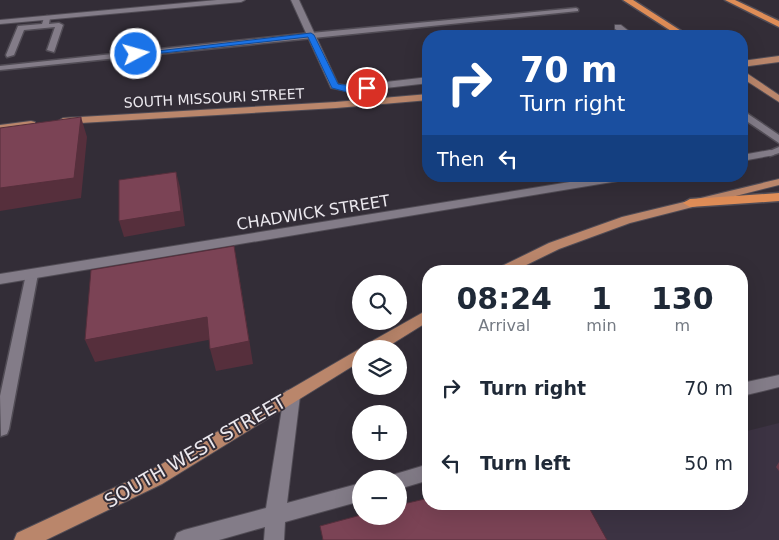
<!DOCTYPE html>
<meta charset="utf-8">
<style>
body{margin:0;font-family:"DejaVu Sans",sans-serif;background:#f6f6f7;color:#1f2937;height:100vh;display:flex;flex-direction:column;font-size:19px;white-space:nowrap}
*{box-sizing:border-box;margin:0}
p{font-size:16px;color:#747a83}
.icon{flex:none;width:28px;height:28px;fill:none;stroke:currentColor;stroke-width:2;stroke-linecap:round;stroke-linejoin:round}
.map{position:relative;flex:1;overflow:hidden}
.drawer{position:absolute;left:422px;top:265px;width:326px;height:245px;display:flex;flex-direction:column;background:#fff;border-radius:20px;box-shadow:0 5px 20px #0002}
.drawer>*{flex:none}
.banner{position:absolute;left:422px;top:30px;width:326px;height:152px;border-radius:20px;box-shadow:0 5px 20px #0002;background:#1a4fa0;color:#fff;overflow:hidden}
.buttons{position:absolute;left:352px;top:275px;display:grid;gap:10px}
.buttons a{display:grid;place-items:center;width:55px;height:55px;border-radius:50%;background:#fff;box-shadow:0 5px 20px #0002;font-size:25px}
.pin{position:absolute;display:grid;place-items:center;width:42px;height:42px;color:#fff;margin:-21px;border:2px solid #fff;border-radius:50%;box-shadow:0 1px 5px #0007}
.me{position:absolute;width:55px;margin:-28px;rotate:84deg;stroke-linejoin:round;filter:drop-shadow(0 0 4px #0008)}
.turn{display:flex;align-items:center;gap:18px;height:105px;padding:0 15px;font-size:22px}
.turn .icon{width:65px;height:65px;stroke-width:2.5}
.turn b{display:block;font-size:35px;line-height:42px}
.then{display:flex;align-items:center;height:48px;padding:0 15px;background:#0003;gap:10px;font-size:19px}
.eta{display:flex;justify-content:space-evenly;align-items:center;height:85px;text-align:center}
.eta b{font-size:30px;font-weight:600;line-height:35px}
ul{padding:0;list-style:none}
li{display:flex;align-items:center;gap:15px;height:75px;padding:0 15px}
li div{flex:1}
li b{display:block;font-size:19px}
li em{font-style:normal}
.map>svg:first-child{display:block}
.built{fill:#3c3343}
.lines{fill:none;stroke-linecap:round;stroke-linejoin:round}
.service-casing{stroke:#514c55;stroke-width:3}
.minor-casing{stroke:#514c55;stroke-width:2}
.primary-casing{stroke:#514c55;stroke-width:2}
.motorway-casing{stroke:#514c55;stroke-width:3}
.service{fill:#837c88;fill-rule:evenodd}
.minor{fill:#837c88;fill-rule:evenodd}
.primary{fill:#ba866b;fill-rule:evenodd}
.motorway{fill:#df8d57;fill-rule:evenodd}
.wall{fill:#6a3a49}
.shaded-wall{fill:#562f3c}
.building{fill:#7b4355;stroke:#562f3c}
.route{fill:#1a73e8;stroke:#114b97}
.labels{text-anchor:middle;stroke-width:4;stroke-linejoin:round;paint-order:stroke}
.far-street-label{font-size:14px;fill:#ebe8ee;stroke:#332d37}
.street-label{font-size:16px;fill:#ebe8ee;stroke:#332d37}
.near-street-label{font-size:19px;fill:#ebe8ee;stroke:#332d37}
</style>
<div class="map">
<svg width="779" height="540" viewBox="0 0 779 540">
<rect width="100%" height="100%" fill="#332d37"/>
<path class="built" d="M779,423V540H335L473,504H742L743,432Z"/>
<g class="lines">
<g class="service-casing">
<path id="service" d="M576,8L578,9V11L0,70V66L311,33Z
M47,16L50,18L49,24L59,23L63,25L54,52L47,50L55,27L24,30L14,55L7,57L6,55L18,26L42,24L44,18Z
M742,110L779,135V143L742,118Z
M779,147V153L770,156L765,153Z
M32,270L38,274L9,429L7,434L1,436L0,396L26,274Z"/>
</g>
<g class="minor-casing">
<path id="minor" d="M217,0H245L241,2L0,24V20Z
M291,0H299L338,84L351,86L429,77V83L351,92L331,88Z
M615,25H621L635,36H626L615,29Z
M770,150L774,151V155L742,161V155Z
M607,176H636L630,179L0,284V274Z
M779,375V387L742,396V383Z
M292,389L298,391L300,396L287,503L361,483V501L285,522L284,540H264L265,527L219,540H174L177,533L184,530L266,508L284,396L286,391Z
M429,464V480L399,489V479H391L392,475Z"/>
</g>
<g class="primary-casing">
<path id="primary" d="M779,56V62L742,67V61Z
M742,70L779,95V102L742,78Z
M429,94V100L336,108L63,124L58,121L63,118L336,102Z
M31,121L35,122V126L0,131V125Z
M779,179V185L630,223L559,249L514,271H496L498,268L549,243L622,217Z
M429,309V321L384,349H363L365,345Z
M361,348L363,349H361V361L162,484L46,540H14L17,533L148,472Z"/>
</g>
<g class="motorway-casing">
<path id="motorway" d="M623,0H633L689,36H679Z
M725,0H735L779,21V27Z
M779,193V201L690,207L683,203L690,199Z"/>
</g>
<use href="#service" class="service"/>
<use href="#minor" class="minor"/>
<use href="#primary" class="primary"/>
<use href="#motorway" class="motorway"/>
</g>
<path class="wall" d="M779,462V471L776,467Z"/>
<path class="shaded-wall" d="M81,117L87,137L81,198L0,211V188Z
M176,172L180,187L185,226L124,237L119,221Z
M234,246L238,268L253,364L216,371L210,349Z
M207,317L213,339L95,362L85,340Z"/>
<path class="building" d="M81,117L74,178L0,188V128Z
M176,172L181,211L119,221V180Z
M234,246L249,341L210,349L207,317L85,340L91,270Z
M429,498V504H587L607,540H323L320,526L361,515V516H399V505Z"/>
<path class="route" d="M311,33L314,35L338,84C348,87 363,82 371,88L370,89L347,92L332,88L308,37L136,56L132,54Z"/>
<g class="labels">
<g class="far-street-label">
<text transform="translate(214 98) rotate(-3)" y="5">SOUTH MISSOURI STREET</text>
</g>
<g class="street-label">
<text transform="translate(313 212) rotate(-9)" y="6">CHADWICK STREET</text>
</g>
<g class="near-street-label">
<text transform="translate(195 451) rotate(-30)" y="7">SOUTH WEST STREET</text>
</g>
</g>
</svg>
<div class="buttons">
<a><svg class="icon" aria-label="search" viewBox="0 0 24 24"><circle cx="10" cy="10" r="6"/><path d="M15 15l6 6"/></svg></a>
<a><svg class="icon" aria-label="layers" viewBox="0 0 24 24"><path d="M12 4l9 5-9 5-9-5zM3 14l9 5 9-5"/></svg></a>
<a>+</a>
<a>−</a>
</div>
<div class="pin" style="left:367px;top:88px;background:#d93025"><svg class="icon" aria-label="arrive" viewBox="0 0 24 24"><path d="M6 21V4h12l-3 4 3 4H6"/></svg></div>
<svg class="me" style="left:136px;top:54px" viewBox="-20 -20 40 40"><circle r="17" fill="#1a73e8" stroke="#fff" stroke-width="3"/><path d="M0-11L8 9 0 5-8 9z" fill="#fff"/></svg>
<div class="banner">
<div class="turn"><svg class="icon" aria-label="right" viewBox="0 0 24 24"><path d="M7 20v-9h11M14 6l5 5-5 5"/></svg><div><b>70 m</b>Turn right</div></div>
<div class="then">Then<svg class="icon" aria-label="left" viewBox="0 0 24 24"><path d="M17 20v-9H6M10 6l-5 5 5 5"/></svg></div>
</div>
<section class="drawer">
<div class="eta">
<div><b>08:24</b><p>Arrival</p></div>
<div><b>1</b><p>min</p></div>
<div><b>130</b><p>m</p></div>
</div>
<ul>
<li><svg class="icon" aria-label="right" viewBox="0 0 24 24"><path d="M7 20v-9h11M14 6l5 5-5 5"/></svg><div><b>Turn right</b></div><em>70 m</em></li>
<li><svg class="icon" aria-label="left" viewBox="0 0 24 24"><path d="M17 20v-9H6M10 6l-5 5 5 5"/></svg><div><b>Turn left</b></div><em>50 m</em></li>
</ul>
</section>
</div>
